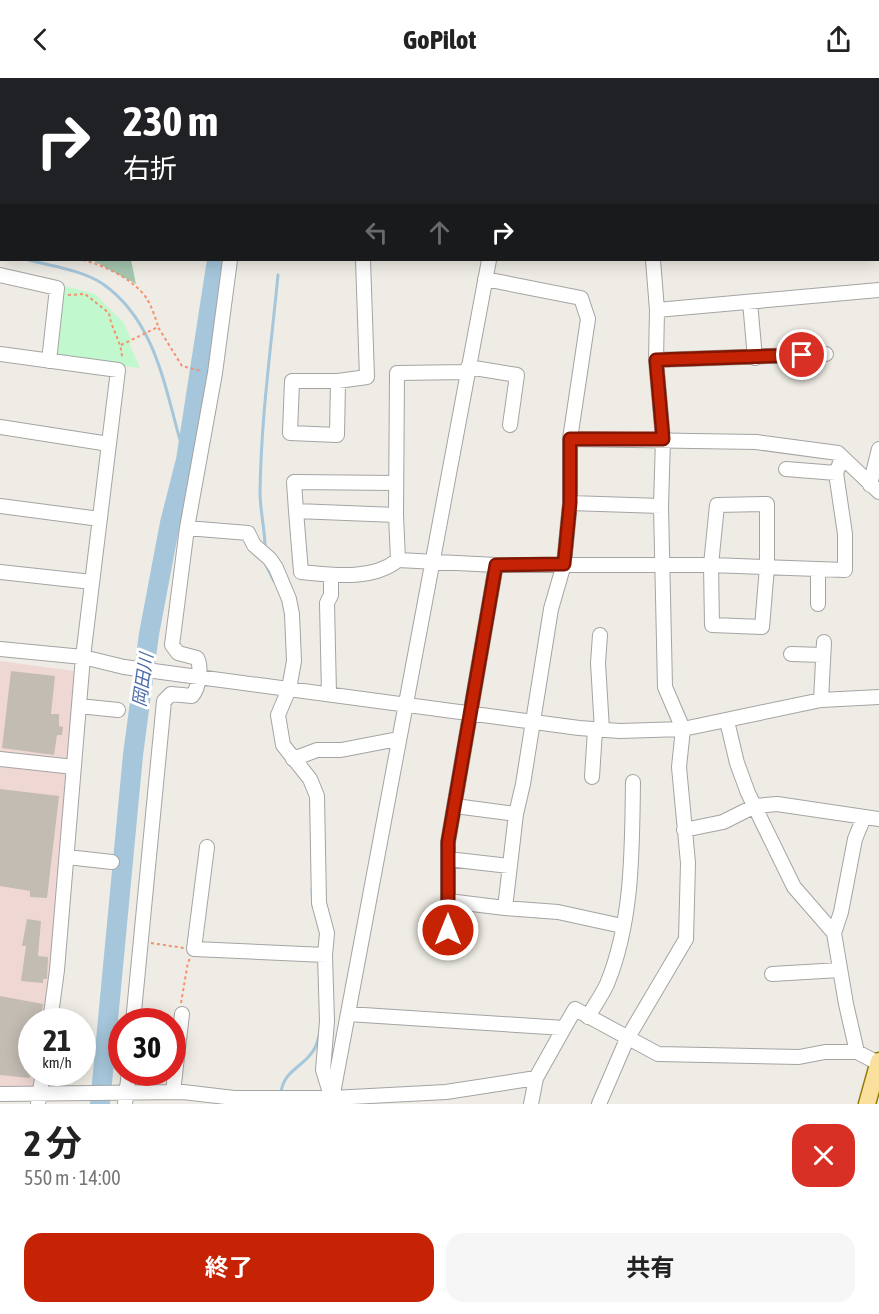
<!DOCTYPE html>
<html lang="ja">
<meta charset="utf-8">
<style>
body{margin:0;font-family:"Asap Condensed","Noto Sans JP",sans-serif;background:#f6f6f6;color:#222;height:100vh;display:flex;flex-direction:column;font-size:22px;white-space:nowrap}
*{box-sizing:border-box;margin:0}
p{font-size:20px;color:#767676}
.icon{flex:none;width:33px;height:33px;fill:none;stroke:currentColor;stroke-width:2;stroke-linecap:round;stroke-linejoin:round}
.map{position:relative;height:1026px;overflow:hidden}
.panel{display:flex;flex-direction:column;background:#fff;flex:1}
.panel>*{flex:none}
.guide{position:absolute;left:0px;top:0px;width:879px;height:183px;box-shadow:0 3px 15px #0003;background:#202124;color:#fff;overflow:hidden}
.speed{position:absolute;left:18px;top:930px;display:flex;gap:12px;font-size:30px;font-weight:700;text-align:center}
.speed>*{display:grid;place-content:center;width:78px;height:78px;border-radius:50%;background:#fff;box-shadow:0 3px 15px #0003;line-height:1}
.speed small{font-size:15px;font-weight:400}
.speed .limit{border:9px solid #d22;background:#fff;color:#111}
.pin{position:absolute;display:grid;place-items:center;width:51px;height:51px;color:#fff;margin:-26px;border:3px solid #fff;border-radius:50%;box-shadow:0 2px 6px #0007}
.me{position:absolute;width:66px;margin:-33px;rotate:0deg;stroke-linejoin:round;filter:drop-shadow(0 0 4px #0008)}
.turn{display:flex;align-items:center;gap:21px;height:126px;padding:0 24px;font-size:27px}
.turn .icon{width:78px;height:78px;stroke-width:2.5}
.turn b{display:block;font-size:42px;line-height:51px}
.lanes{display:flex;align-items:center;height:57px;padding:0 24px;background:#0003;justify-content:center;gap:30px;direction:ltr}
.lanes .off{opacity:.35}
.round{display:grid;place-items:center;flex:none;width:63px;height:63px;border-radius:18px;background:#f6f6f6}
.summary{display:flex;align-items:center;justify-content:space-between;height:102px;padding:0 24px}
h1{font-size:36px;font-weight:700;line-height:45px}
.button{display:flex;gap:12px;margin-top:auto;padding:12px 24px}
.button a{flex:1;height:69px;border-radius:18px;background:#c62305;color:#fff;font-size:24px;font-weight:700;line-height:69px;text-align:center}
.button a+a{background:#f6f6f6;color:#222}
header{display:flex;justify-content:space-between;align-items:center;height:78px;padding:0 24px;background:#fff;font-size:27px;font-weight:700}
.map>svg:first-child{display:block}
.commercial{fill:#efd8d3}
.cemetery{fill:#a5c7b0}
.park{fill:#c1f8ce}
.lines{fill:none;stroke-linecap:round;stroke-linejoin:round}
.stream{stroke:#a5c6db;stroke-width:3}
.river{stroke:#a5c6db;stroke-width:20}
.building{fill:#c3bcb3}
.minor-casing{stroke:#a4a4a4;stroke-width:16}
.major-casing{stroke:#947a03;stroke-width:19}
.path{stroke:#f6906d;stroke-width:2;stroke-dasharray:3 3;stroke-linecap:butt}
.minor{stroke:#fff;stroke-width:14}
.major{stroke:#fae09d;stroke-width:16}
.route-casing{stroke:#811703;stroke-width:15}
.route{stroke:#c62305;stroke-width:10}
.labels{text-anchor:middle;stroke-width:6;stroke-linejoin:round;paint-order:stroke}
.water-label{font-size:18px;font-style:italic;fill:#4c6dab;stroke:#fff}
</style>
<header><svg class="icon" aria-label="back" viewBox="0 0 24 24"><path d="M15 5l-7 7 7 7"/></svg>GoPilot<svg class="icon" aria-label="share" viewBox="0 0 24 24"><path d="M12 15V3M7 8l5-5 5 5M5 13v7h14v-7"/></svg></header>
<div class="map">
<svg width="879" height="1026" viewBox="0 0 879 1026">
<rect width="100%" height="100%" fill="#eeece4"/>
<path class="commercial" d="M0,583L74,593L69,699L46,943L32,944V994L39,995L36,1009H0Z"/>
<path class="cemetery" d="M92,182H131L136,206Z"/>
<path class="park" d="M61,207L95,216L124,245L131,262L130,268L140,290L59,280L54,274Z"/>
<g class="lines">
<path class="stream" d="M0,175L2,176
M28,182C51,188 82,192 103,206C160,246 166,321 186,382
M265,469C265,451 260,433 260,414C261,341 271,269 278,197
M265,485L274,503
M312,811L313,828
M281,1015C283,993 303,989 313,973C317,968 318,960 320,954"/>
<path class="river" d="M238,2V0
M100,1026L133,677L149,556L170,445L186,382L217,182"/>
</g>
<path class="building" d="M11,593L55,598L51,636H59V648L63,649L62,657H57L54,677L2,670Z
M0,711L59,718L47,820L30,819V813L0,808Z
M27,841L41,843L38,878L48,879L47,901H43V905L21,903L26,868H22Z
M0,918L43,926L41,941L32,944L30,1000L0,997Z"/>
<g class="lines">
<g class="minor-casing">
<path id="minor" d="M257,2V0
M323,2V0
M523,2L524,0
M652,2V0
M878,131H879
M0,197L57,210L49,283
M750,224L755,280
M657,232L879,212
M0,276L118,292L83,579L57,892L50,944
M656,282L826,276
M468,289L517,297L510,347
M467,294L397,295L396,437L398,482L496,487H711L845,492V456L836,395L842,380
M338,303L337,357L290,355L292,303H338L367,299L363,182
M0,349L109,366
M570,361L756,364L838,375L879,414
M786,391L836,395
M870,407L879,371
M570,425L661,428
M767,426V489L762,549L712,547L711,487L717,427Z
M0,428L100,441
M296,433L301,494C332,497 372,503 398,482
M396,437L296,433L294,404L396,405
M187,450L248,455L254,467L270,481L276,490L289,521L292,536L294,583L289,611L278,637L283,667L310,701L317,718L319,825L327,855L325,877L327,943L323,992L331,1018
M818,492V526
M0,494L92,504
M600,557L598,585L602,652
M0,571L83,579L124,589L579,650L620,653L683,651L821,622L879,619
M791,576L823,577
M329,616L327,525L331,517V497
M821,622L824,564
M79,628L118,632
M727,643L737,685L748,715L794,809L834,855
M0,681L74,689
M293,681L317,672H341L398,661
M592,699L595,652
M455,728L516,736
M684,752L723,744L755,728L777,726L879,741
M207,769L194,871L325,877
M67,779L112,784
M448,781L509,788
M448,823L505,830L516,736L523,706L551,531L564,486L570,425V361L588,241L581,220L485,201
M505,830L558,834L622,848
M448,852V764L496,487
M772,896L840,892
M348,936L564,950L575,931L658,976L799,979L825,974H857L878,985
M588,939C594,928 602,917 607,906C633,843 632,771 633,704
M133,944L164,623L171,616L192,618C199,610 202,589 197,580L178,575L172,567L187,450L215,295L230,182
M857,974L846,926L834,855L841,834L855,761L864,739
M173,1014L182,936
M0,1016L183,1014L234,1020H332L446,1014L536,1000L564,950
M38,1026L43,994
M125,1026L129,994
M331,1026L489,182
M531,1026L536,1000
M599,1026L627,961L686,861L688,785L679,689L683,651L665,609L661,428L663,361L656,282L657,232L653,182"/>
</g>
<g class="major-casing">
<path id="major" d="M867,1026L879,983"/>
</g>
<path class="path" d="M30,0V2
M0,28L2,26
M0,164L2,165
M83,182C104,187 135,202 147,221C152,229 155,239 158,248
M68,217L85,216L109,235C111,251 122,264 122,280
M121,267L158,249L182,288L202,293
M151,865L184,870
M181,925L188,884L190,881"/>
<use href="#minor" class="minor"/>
<use href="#major" class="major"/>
</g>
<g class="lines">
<g class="route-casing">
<path id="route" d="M448,852V764L496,487L564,486L570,425V361H663L656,282L802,277"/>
</g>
<use href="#route" class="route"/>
</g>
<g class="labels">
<g class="water-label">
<text transform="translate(143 602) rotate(-82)" y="6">岡田川</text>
</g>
</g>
</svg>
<div class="speed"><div>21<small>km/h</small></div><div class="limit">30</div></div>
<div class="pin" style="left:802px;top:277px;background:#d93025"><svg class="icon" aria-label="arrive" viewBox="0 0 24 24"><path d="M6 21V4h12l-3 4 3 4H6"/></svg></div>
<svg class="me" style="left:448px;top:852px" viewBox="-20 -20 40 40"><circle r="17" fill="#c62305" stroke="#fff" stroke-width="3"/><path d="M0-11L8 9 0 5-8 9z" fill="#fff"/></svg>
<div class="guide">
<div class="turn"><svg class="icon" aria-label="right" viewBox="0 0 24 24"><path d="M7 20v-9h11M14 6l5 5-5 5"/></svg><div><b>230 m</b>右折</div></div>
<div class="lanes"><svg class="icon off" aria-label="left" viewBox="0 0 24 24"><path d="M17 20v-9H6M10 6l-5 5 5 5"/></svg><svg class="icon off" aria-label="ahead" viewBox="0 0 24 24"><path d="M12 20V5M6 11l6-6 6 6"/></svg><svg class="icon" aria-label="right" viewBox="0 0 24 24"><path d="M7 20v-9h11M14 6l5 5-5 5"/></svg></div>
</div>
</div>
<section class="panel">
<div class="summary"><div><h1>2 分</h1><p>550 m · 14:00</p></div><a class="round" style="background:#d93025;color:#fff"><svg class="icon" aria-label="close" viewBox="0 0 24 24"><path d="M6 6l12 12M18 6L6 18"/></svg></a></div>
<div class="button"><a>終了</a><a>共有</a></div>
</section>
